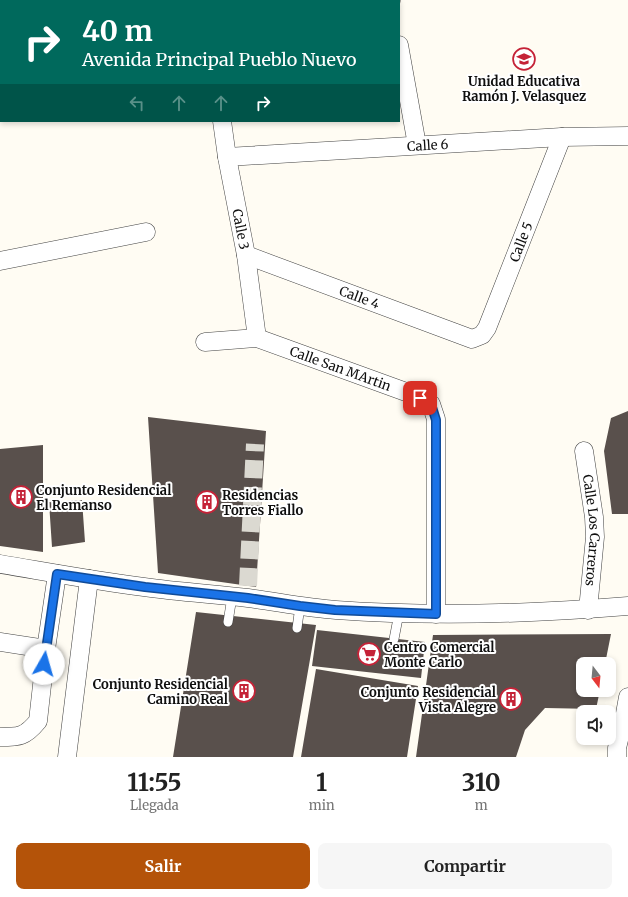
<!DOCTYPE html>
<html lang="es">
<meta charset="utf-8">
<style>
body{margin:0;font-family:Merriweather,serif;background:#f6f6f6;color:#222;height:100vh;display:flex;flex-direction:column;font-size:15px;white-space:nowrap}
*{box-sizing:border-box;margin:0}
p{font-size:13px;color:#767676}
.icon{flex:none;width:22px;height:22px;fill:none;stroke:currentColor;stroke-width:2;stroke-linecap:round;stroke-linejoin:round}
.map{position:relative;height:757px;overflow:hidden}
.panel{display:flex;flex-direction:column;background:#fff;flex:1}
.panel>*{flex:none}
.banner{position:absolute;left:0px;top:0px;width:400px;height:122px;box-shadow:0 2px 6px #0003;background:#00695c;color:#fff;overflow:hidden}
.needle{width:26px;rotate:164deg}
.tools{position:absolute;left:576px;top:657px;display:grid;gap:8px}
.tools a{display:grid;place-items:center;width:40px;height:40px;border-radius:8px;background:#fff;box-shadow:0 2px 6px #0003;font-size:20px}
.pin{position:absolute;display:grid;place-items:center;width:34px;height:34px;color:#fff;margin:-17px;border-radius:8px;box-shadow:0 2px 6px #0006}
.me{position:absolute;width:44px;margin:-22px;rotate:7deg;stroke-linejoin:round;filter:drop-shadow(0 0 3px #0008)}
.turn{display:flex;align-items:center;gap:14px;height:84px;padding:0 16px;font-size:18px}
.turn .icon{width:52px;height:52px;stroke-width:2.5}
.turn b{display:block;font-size:28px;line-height:34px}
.lanes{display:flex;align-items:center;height:38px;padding:0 16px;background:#0003;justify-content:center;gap:20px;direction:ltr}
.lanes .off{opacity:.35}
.eta{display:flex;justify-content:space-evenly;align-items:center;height:68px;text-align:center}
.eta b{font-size:24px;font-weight:700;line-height:28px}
.primary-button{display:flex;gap:8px;margin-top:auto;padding:8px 16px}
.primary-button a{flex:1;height:46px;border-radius:8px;background:#b45309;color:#fff;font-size:16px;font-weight:700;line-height:46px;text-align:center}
.primary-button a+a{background:#f6f6f6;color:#222}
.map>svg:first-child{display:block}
.building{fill:#59504c}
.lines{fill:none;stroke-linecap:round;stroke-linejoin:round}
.street-tunnel{stroke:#dbd9d1;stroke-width:18;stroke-dasharray:18 9;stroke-linecap:butt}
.lane-casing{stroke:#434343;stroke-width:10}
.street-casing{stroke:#434343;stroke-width:19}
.lane{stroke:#fff;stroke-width:9}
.street{stroke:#fff;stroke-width:18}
.route-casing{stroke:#114b97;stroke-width:10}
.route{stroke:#1a73e8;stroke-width:7}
.labels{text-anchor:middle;stroke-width:4;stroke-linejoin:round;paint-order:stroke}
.poi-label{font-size:13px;font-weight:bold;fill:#101010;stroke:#fff;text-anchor:start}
.street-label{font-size:13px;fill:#101010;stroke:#fff}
</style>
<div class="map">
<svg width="628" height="757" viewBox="0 0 628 757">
<rect width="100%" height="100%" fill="#fffcf3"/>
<path class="building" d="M628,411V514H612L604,451L611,418Z
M148,417L266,431L256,587L158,573Z
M43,445V552L0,546V449Z
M82,500L85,542L52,547L49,502Z
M196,612L316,625L293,757H173Z
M317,630L425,642L421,678L312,666Z
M611,634L605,664H583V690H600L596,709L545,708L525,730L516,757H416L433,635Z
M316,669L418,686L407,757H301Z"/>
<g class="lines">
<path class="street-tunnel" d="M248,586L255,444"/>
<g class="lane-casing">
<path id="lane" d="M228,622L232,597
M297,628L300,606
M394,639L399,613"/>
</g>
<g class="street-casing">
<g id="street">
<path d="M204,0V1"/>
<path d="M391,0V1"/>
<path d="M399,45L417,145"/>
<path d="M0,97H1"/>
<path id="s1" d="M222,121L227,157L246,255L257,338"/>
<path id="s2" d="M227,157L562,137L628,136"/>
<path id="s3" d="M246,255L472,339L482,335L487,328L562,137"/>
<path d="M0,261L146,232"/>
<path id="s4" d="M205,342L257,338L406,392L420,398L431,404L436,419V614"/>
<path id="s5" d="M584,451L594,517L595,537L588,610"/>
<path d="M0,564C48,572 96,581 144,587C179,592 214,594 248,598C278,602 307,608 336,610C434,617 531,614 628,606"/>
<path d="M0,642L46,649"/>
<path d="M0,737C19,737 25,737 38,721L46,649L57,574"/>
<path d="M67,757L89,579"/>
<path d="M617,757V748L624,719L628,697"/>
</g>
</g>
<use href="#lane" class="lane"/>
<use href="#street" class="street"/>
</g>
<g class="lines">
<g class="route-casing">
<path id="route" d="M44,664L57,574L145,587L248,598L300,606L335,610L436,614V420L431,404L420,398"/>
</g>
<use href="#route" class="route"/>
</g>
<defs>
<g id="school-ring" transform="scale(1.15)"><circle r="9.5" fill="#fff" stroke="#c52237" stroke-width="1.5"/><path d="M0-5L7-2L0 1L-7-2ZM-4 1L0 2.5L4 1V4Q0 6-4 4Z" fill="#c52237"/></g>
<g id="building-ring" transform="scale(1.15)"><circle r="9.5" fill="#fff" stroke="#c52237" stroke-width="1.5"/><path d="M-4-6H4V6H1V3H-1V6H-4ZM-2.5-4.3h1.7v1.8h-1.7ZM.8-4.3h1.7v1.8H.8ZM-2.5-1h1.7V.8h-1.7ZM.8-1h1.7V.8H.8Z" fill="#c52237"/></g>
<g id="supermarket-ring" transform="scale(1.15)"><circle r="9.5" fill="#fff" stroke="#c52237" stroke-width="1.5"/><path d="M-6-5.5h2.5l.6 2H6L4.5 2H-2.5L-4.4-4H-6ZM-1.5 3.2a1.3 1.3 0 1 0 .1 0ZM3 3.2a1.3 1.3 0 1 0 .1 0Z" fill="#c52237"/></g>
</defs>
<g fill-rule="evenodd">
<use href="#school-ring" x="524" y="59"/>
<use href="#building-ring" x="21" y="497"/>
<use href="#building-ring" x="207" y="502"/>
<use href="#supermarket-ring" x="369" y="654"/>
<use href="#building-ring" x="244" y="691"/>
<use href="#building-ring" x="511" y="699"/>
</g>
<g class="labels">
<g class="poi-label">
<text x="524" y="86" text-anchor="middle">Unidad Educativa<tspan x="524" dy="15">Ramón J. Velasquez</tspan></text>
<text x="36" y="495">Conjunto Residencial<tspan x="36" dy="15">El Remanso</tspan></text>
<text x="222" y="500">Residencias<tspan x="222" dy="15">Torres Fiallo</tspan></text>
<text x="384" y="652">Centro Comercial<tspan x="384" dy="15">Monte Carlo</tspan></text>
<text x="228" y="689" text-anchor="end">Conjunto Residencial<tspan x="228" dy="15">Camino Real</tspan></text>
<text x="496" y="697" text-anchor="end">Conjunto Residencial<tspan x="496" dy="15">Vista Alegre</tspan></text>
</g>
<g class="street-label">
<text dy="5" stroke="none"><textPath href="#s2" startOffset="201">Calle 6</textPath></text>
<text dy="5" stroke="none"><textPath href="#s1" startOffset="110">Calle 3</textPath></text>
<text dy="5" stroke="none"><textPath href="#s3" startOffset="353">Calle 5</textPath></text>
<text dy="5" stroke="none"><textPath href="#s3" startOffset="121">Calle 4</textPath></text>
<text dy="5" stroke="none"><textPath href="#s4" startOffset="141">Calle San MArtin</textPath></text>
<text dy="5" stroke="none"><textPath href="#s5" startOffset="80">Calle Los Carreros</textPath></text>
</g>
</g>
</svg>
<div class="tools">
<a><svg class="needle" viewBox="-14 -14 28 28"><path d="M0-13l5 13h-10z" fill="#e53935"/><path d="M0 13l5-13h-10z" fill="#767676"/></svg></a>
<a><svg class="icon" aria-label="sound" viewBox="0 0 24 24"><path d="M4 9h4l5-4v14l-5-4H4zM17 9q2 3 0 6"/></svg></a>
</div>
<div class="pin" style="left:420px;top:398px;background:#d93025"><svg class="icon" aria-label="arrive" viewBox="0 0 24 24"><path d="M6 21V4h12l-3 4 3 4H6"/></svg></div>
<svg class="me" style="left:44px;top:664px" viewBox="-20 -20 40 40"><circle r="19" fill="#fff"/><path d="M0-13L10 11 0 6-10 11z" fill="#1a73e8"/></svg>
<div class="banner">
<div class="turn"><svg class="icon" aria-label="right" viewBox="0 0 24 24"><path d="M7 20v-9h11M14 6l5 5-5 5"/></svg><div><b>40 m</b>Avenida Principal Pueblo Nuevo</div></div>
<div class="lanes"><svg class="icon off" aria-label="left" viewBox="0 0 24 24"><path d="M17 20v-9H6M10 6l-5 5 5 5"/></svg><svg class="icon off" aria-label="ahead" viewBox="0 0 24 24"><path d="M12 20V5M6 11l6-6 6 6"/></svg><svg class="icon off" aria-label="ahead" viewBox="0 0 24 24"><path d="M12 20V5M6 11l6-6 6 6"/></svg><svg class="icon" aria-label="right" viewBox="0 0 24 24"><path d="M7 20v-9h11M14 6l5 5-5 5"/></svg></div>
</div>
</div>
<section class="panel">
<div class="eta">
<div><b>11:55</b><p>Llegada</p></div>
<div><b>1</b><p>min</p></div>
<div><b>310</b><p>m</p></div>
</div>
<div class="primary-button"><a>Salir</a><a>Compartir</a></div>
</section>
